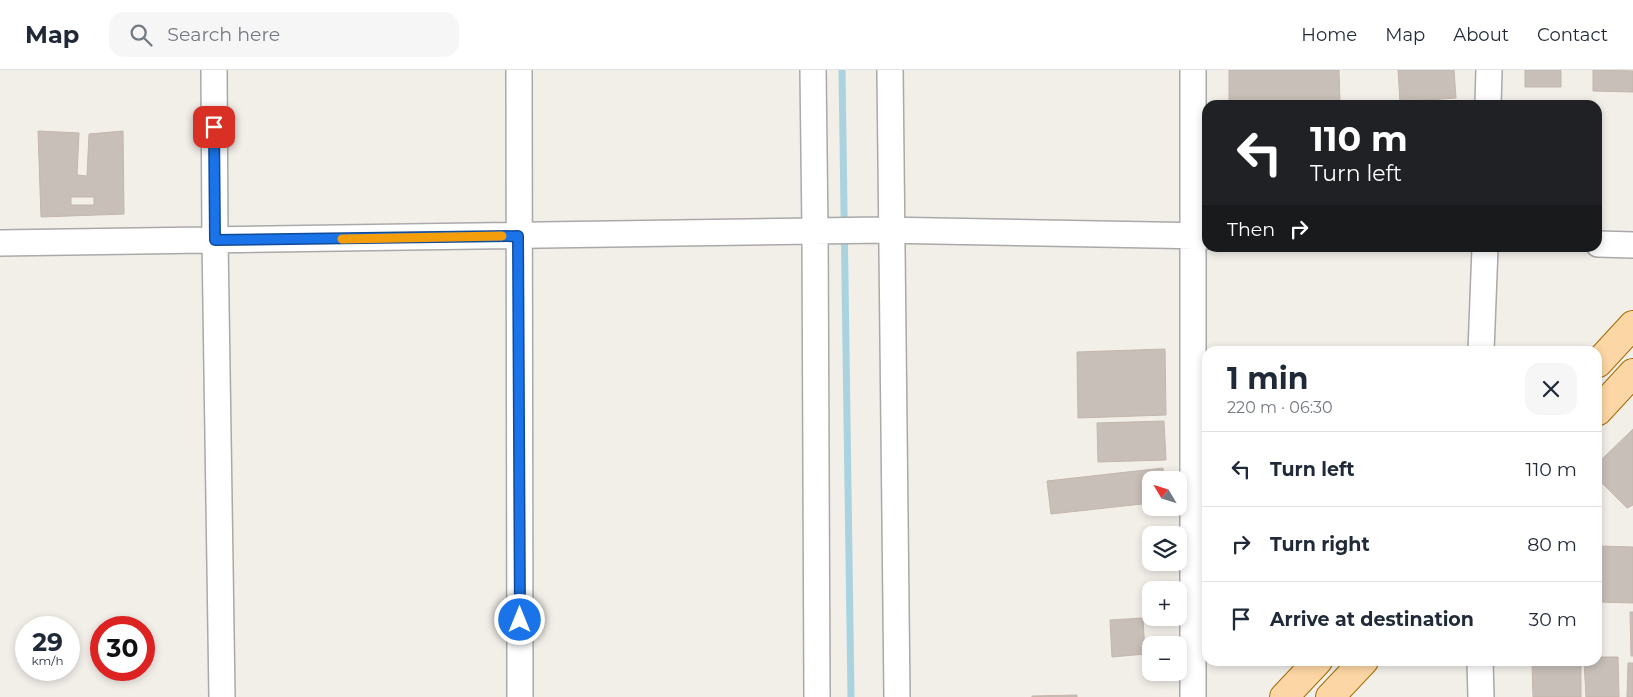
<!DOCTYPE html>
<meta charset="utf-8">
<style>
body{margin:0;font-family:Montserrat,sans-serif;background:#f6f6f7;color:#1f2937;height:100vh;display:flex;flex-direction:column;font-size:19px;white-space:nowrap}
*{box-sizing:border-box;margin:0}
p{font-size:16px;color:#747a83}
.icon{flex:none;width:28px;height:28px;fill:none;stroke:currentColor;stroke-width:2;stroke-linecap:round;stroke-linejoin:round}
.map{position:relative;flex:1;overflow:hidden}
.side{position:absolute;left:1202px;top:276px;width:400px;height:320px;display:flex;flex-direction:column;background:#fff;border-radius:15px;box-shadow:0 2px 8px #0003}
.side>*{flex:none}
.guide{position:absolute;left:1202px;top:30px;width:400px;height:152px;border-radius:15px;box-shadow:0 2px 8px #0003;background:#202124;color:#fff;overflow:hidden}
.needle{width:32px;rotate:308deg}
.controls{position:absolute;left:1142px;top:401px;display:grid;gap:10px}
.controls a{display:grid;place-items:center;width:45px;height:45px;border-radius:10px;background:#fff;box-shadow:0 2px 8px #0003;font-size:25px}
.speed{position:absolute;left:15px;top:546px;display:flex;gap:10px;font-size:25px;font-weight:700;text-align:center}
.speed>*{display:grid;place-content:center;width:65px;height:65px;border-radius:50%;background:#fff;box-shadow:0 2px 8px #0003;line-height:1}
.speed small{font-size:12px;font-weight:400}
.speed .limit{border:8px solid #d22;background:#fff;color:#111}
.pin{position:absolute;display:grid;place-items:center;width:42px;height:42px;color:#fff;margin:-21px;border-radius:10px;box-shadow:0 2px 8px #0006}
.me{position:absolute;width:55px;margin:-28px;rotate:0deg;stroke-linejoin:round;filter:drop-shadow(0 0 4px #0008)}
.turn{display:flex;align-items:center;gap:18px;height:105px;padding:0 25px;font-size:22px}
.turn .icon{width:65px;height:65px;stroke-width:2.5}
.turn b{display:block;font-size:35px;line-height:42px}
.then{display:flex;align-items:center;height:48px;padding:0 25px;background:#0003;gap:10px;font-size:19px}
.round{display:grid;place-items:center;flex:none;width:52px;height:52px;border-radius:15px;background:#f6f6f7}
.overview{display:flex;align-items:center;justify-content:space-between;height:85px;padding:0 25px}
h1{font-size:30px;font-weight:700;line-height:38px}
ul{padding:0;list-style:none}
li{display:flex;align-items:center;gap:15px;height:75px;padding:0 25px;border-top:1px solid #e0e1e3}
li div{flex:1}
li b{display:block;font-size:19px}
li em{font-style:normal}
header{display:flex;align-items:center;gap:30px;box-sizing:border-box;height:70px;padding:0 25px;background:#fff;border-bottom:1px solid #e0e1e3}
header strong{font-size:24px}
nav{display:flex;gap:28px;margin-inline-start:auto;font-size:18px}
.search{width:350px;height:45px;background:#f6f6f7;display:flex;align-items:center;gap:12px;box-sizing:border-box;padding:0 18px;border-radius:15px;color:#747a83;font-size:19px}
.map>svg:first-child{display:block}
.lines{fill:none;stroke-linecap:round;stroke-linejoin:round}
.stream{stroke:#aad3df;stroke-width:7}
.building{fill:#c7bfb8;stroke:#c4b6ab;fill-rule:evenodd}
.street-casing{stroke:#a9a9a9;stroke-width:28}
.primary-casing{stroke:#a06b00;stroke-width:30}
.street{stroke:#fff;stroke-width:25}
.primary{stroke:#fcd6a4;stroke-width:28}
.route-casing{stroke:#114b97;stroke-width:12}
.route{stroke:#1a73e8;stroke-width:9}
.slow{stroke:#f59e0b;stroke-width:9}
</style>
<header>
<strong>Map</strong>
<div class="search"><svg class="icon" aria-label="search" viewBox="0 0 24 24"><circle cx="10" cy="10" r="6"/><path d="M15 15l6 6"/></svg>Search here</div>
<nav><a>Home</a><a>Map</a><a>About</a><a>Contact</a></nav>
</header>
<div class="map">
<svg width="1633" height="627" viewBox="0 0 1633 627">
<rect width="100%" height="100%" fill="#f2efe9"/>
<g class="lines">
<path class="stream" d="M842,0L851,627"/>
</g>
<path class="building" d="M1229,0H1339L1340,35H1315V34L1229,35Z
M1398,0H1454L1456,28L1400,32Z
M1525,0H1561V17H1525Z
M1593,0L1633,1V22L1593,21Z
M38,61L79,63L77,105L87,106L89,64L123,61L124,144L41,147ZM71,127H94V135H71Z
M1165,279L1166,345L1078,348L1077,282Z
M1319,280H1443V281H1319Z
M1164,351L1166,390L1098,392L1097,353Z
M1633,359V435L1627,438L1598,409V393Z
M1163,398L1164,410H1151V433L1051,444L1047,411Z
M1598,476L1633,477V533L1598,532Z
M1630,542H1633V586H1631Z
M1143,548L1145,584L1112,587L1110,550Z
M1598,587H1618L1619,627H1586L1584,591H1598Z
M1532,591H1581V627H1533Z
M1628,593H1633V627H1627Z
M1077,625V627H1032V626Z"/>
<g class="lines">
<g class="street-casing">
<path id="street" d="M214,0L215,170L222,627
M519,0L520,627
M813,0L815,162L817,627
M890,0L897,627
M1488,35L1489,0
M0,173L881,160L1208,166
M1598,174L1633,175
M1481,281L1485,178
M1480,591L1481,627
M1193,627V0"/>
</g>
<g class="primary-casing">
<path id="primary" d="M1598,293L1633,255
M1598,341L1633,303
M1284,627L1318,591
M1330,627L1364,591"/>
</g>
<use href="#street" class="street"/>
<use href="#primary" class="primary"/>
</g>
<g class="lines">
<g class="route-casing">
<path id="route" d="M214,57L215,170L518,166L520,550"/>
</g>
<use href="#route" class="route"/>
<path class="slow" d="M342,169L502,166"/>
</g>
</svg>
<div class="controls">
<a><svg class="needle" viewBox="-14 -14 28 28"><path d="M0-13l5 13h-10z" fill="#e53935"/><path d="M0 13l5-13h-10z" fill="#747a83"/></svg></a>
<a><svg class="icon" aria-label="layers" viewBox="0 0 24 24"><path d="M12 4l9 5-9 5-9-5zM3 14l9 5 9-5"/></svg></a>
<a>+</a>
<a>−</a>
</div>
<div class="speed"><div>29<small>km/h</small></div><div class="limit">30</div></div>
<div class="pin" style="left:214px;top:57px;background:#d93025"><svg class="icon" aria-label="arrive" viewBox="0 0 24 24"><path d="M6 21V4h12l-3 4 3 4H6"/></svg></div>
<svg class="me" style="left:520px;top:550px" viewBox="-20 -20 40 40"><circle r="17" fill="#1a73e8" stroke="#fff" stroke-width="3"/><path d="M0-11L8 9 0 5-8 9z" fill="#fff"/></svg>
<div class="guide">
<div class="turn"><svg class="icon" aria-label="left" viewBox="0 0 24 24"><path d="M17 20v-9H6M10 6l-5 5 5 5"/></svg><div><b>110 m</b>Turn left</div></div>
<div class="then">Then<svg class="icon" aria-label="right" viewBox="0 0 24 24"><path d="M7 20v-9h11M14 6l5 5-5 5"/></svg></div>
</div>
<section class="side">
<div class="overview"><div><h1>1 min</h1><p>220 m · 06:30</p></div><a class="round"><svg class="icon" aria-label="close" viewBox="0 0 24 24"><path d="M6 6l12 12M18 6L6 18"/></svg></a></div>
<ul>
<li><svg class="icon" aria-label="left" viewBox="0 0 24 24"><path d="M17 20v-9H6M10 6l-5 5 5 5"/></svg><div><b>Turn left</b></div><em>110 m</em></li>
<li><svg class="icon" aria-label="right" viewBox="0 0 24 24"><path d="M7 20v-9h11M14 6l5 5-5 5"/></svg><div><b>Turn right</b></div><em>80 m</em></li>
<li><svg class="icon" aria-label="arrive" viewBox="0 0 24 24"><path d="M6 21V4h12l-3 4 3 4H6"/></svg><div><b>Arrive at destination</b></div><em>30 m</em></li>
</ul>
</section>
</div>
